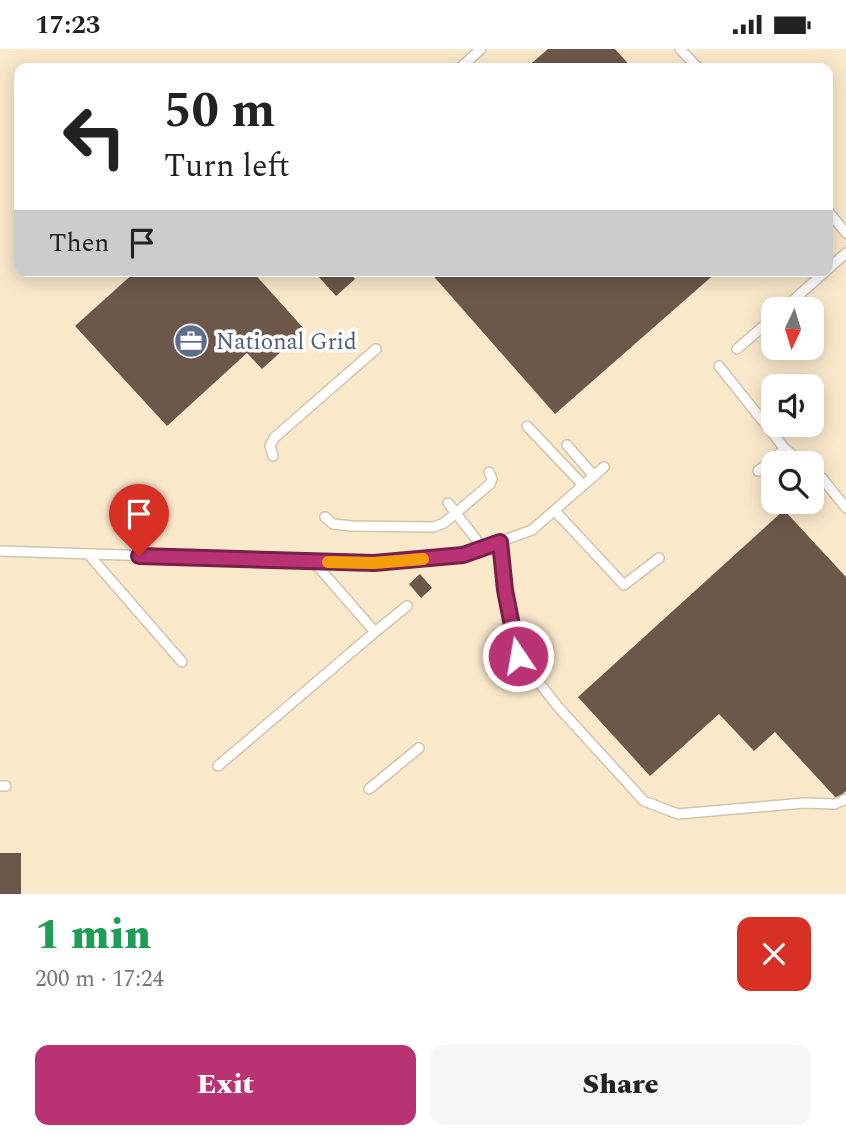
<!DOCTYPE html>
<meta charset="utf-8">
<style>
body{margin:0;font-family:Spectral,serif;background:#f6f6f6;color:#222;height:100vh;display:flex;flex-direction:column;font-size:26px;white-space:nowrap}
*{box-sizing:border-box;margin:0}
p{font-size:23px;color:#767676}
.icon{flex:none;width:38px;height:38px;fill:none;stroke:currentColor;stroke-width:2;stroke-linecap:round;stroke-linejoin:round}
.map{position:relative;height:845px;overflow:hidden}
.details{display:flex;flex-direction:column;background:#fff;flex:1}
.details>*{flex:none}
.hud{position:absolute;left:14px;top:14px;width:819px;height:214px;border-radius:14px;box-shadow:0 4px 18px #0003;background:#fff;color:#222;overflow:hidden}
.needle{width:46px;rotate:184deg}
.buttons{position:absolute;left:761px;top:248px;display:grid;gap:14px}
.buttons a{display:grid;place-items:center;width:63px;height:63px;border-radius:14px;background:#fff;box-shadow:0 4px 18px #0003;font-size:35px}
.pin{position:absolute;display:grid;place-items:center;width:60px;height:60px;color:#fff;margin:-72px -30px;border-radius:50% 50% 50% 0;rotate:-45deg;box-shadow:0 0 7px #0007}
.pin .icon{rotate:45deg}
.me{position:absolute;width:77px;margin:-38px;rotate:348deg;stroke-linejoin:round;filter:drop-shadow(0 0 5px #0008)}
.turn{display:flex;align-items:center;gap:24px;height:147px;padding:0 35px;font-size:32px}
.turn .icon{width:91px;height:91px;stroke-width:2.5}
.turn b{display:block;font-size:49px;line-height:60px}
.then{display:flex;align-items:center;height:66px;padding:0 35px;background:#0003;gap:14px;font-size:26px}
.round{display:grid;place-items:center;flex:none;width:74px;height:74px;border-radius:14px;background:#f6f6f6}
.overview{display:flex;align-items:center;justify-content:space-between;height:119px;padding:0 35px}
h1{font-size:42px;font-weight:800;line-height:52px;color:#1e9e55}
.button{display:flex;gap:14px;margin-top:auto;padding:14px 35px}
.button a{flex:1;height:80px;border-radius:14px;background:#b93274;color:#fff;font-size:28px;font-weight:800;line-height:80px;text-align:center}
.button a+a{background:#f6f6f6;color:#222}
.status{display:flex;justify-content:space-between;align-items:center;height:49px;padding:0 35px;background:#fff;direction:ltr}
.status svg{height:19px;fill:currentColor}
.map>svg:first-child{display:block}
.built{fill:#fae8cb;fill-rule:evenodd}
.building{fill:#6b584a}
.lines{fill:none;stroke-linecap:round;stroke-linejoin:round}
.service-casing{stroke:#d1c4af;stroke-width:12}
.service{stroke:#fff;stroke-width:9}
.route-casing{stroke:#78204b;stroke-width:18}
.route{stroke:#b93274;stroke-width:12}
.slow{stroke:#f59e0b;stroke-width:12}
.labels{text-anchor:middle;stroke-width:7;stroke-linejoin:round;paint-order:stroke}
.service-label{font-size:23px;fill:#4e5e75;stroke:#fff;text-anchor:start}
</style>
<div class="status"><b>17:23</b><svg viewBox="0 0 49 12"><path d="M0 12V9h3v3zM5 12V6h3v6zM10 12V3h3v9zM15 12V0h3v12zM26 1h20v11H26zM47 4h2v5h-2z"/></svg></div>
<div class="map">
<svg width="846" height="845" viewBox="0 0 846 845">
<rect width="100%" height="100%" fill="#fef6e9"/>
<path class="built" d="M0,0H846V845H0ZM19,19H828V222H19ZM774,261H812V299H774ZM774,338H812V376H774ZM774,415H812V453H774Z"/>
<path class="building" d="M548,0H615L632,19H526Z
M136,222H252L305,281L262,320L247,304L167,377L75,277Z
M321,222H348L355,230L336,247L317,226Z
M429,222H718L555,365Z
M784,461L846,528V742L837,750L775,683L754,702L719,665L650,727L578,648Z
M420,525L432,539L421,549L409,535Z
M0,804H21V845H0Z"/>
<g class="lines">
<g class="service-casing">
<path id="service" d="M680,0L698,19
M460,19L481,0
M828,162L846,184
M828,220L846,204
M782,261L826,222
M737,300L774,268
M719,317L785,400L758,422
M527,377L583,436
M567,396L594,427
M785,400L804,415
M273,407L270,397L274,389L376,300
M812,421L822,429L846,459
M448,454L483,499
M555,462L624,536L659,509
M325,468L333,475L352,477L434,478L444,474L490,435L492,430L489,423
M500,493L505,541L518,607L559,659L644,752L678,765L804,754L835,755L846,750
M0,502L374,514L463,506L532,481L604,418
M89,506L182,613
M314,513L375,583L407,557
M218,717L375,583
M0,737H6
M369,740L419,699"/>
</g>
<use href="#service" class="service"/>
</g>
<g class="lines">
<g class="route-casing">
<path id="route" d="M139,507L374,514L463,506L500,493L505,541L518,607"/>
</g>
<use href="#route" class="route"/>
<path class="slow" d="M328,513L374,514L423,510"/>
</g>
<defs>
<g id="office-disc" transform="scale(1.75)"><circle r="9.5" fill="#5c6f8a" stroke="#fff"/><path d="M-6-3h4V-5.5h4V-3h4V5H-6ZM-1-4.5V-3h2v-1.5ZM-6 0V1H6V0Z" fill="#fff"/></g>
</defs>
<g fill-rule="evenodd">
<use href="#office-disc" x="191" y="292"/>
</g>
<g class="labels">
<g class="service-label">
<text x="216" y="300">National Grid</text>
</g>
</g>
</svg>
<div class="buttons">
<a><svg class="needle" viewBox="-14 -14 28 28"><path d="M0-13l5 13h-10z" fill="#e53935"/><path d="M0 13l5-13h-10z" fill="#767676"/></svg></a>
<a><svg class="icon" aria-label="sound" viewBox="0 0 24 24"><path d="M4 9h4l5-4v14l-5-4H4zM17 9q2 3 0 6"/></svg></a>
<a><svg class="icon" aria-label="search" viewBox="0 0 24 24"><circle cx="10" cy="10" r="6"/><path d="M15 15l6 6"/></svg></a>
</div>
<div class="pin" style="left:139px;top:507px;background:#d93025"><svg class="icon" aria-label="arrive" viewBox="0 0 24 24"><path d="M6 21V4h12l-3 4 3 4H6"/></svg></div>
<svg class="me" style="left:518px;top:607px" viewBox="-20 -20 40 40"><circle r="17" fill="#b93274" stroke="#fff" stroke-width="3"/><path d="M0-11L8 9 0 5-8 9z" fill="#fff"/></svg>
<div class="hud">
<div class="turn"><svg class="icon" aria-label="left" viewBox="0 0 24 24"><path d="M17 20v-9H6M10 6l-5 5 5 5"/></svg><div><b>50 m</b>Turn left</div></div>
<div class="then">Then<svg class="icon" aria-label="arrive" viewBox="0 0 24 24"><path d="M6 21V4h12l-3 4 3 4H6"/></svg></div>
</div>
</div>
<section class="details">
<div class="overview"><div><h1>1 min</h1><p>200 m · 17:24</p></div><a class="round" style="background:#d93025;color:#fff"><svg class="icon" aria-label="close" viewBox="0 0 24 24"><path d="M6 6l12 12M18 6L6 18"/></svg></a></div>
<div class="button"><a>Exit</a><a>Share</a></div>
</section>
